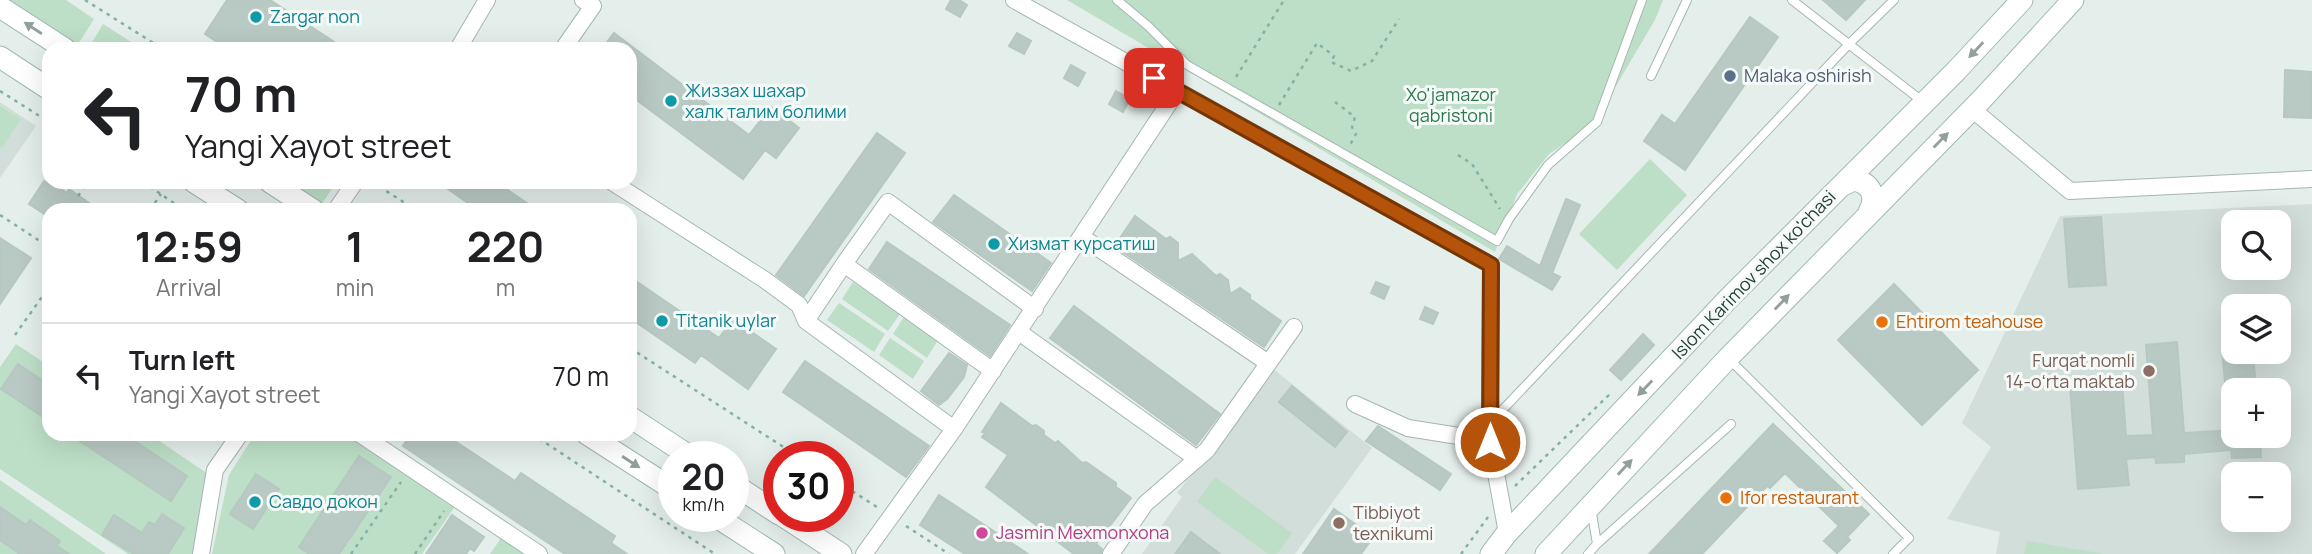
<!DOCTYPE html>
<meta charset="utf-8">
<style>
body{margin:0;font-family:Manrope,sans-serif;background:#f2f2f2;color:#202124;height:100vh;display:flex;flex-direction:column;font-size:26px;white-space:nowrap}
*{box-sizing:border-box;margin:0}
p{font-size:23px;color:#757577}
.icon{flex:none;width:38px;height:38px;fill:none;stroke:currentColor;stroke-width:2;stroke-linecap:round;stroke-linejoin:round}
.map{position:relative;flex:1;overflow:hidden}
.details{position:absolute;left:42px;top:203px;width:595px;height:238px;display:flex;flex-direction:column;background:#fff;border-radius:21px;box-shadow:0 7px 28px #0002}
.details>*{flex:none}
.top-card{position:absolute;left:42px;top:42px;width:595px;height:147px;border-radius:21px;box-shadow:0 7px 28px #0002;background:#fff;color:#202124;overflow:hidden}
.tools{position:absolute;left:2221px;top:210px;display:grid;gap:14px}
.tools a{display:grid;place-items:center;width:70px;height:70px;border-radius:14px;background:#fff;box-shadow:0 7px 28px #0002;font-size:35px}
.speed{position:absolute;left:658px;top:441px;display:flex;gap:14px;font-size:35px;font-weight:700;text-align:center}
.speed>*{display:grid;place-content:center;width:91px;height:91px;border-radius:50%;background:#fff;box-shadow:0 7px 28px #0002;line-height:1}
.speed small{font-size:18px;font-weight:400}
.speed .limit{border:10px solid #d22;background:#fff;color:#111}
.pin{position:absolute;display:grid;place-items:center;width:60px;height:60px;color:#fff;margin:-30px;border-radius:14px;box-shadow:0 4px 10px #0006}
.me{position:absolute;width:77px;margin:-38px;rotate:0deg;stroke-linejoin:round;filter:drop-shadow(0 0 5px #0008)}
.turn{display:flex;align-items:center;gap:24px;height:147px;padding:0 28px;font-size:32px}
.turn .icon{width:91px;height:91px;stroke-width:2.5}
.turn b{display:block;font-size:49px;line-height:60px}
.eta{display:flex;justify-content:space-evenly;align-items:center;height:119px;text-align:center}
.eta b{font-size:42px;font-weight:700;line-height:49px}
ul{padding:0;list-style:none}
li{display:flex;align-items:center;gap:21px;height:105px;padding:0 28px;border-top:2px solid #e0e0e0}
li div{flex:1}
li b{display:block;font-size:26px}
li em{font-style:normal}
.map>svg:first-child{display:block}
.built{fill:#d2ded9;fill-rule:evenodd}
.green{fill:#bddfc7}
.building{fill:#b9c9c3;stroke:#b6c8c1;stroke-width:2}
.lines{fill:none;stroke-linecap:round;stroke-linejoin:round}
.service-casing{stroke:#a6b6b1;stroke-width:10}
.minor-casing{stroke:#a6b6b1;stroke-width:18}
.secondary-casing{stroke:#a2bab2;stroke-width:23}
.path{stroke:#84b2a5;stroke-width:2.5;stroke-dasharray:3.5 5;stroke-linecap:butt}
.service{stroke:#fff;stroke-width:8}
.minor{stroke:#fff;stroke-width:16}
.secondary{stroke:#fff;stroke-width:21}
.oneway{fill:#91a09c}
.route-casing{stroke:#753606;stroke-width:18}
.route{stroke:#b45309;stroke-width:12}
.culture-dot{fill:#0f9aa8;stroke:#f5faf8;stroke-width:2.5}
.service-dot{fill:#5c6f8a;stroke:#f5faf8;stroke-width:2.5}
.food-dot{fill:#e8710a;stroke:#f5faf8;stroke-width:2.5}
.education-dot{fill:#8d6e63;stroke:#f5faf8;stroke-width:2.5}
.hotel-dot{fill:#d1479c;stroke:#f5faf8;stroke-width:2.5}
.labels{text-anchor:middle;stroke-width:6;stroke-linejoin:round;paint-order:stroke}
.culture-label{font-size:18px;fill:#0d838f;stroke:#f5faf8;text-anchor:start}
.service-label{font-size:18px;fill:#4e5e75;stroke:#f5faf8;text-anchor:start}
.park-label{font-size:18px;fill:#2c784c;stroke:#f5faf8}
.street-label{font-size:18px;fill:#234039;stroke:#f5faf8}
.food-label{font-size:18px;fill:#c56008;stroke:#f5faf8;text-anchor:start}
.education-label{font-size:18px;fill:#785e54;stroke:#f5faf8;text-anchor:end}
.hotel-label{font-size:18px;fill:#b23c85;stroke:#f5faf8;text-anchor:start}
</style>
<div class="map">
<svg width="2312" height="554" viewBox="0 0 2312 554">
<rect width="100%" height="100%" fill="#e4eeea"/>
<path class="built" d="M0,102L36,126L0,178Z
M2312,204V554H1996L2000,532L1947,519L1991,447L1962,423L2060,216ZM2233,222H2278V268H2233ZM2233,306H2278V352H2233ZM2233,390H2278V436H2233ZM2233,474H2278V520H2233Z
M1272,368L1372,448L1295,554H1142L1182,497L1177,493Z"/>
<path class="green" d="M9,0H66L94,19L77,46Z
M1067,0H1663L1655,20L1593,125L1549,154L1517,194L1495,252Z
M103,24L142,49H88Z
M0,106L21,119L2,148L0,147Z
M1650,159L1687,195L1617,270L1579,234Z
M288,182H336L322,204Z
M853,282L900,314L888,331L842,299Z
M839,303L885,334L874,352L827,320Z
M904,317L938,340L927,358L893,334Z
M890,338L924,361L913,379L879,355Z
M16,344L49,366V434H149L208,474L193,554H128L0,469V367Z
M255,434H347L454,508L422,554H212L229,475Z
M1215,477L1292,533L1277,554H1268L1197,502Z
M0,480L106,554H0Z
M504,534L532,554H490Z
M2027,541L2105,554H2024Z"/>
<path class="building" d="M227,0H270L345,49H228L205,34Z
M951,0H959L967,5L960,17L946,9Z
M1823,0H1865L1846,20Z
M1750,17L1778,37L1685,170L1644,141L1662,115L1675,124Z
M614,33L749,135L771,107L799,128L776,158L765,150L743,179L630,95V49H602Z
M1017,33L1031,41L1024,54L1009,46Z
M1071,65L1085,73L1078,86L1064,78Z
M2285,70L2312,72V118L2284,117Z
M1116,91L1130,99L1123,112L1109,104Z
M877,133L905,153L804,296L776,275Z
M44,181L51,185L52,183L67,193L69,189L99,210H49V217L29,204Z
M438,182H496L537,210H478Z
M954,195L1051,263L1032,291L933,222Z
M1566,199L1580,205L1552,273L1560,277L1552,290L1499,259L1507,246L1540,266Z
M1135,216L1166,239L1170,237L1178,243V261L1192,254L1216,276L1220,274L1228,280L1230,294L1240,288L1250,295V299L1281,321L1264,347L1117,248L1119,246L1116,244Z
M2101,217L2106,285L2069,287L2064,219Z
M0,238L31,258L0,304Z
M887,242L1010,325L990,356L869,269Z
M630,277L719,338L733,319L776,349L748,389L701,355L695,363L630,318Z
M1376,282L1389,287L1384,299L1371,293Z
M1894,284L1978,370L1922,425L1838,340Z
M1074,306L1220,414L1196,445L1050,338Z
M1425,307L1438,313L1433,324L1420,319Z
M1643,334L1654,345L1621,380L1610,370Z
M2177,342L2184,433L2233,430V436H2260L2261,457L2232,458L2231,450L2184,454V462L2156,463L2155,457L2126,459L2129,485L2078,489L2070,387L2122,382L2126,436L2153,435L2146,345Z
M2222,352H2253L2256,390H2226Z
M949,353L967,365L964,377L947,399L939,405L921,391Z
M805,361L929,446L906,477L783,392Z
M18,364L49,385V421L1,389Z
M1292,386L1347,432L1335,447L1279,402Z
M1001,403L1032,426L1036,425L1044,431V435L1055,443L1058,441L1082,463L1086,462L1116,483V487L1131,498L1096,544L1102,549L1101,554H1074L986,487L1008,455L982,437L985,433L982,432Z
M1773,424L1869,514L1847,537L1850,540L1837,553L1824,541L1839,526L1785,473L1770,488L1767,486L1702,554H1649Z
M1378,426L1451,474L1440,490L1366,441Z
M69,434H124L187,476L171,501Z
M411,434H444L515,481L521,473L615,536L611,543L627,554H565L403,446Z
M359,456L391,477L339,554H309L299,547Z
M256,474L279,489L253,529L230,514Z
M939,495L971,516L1028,554H965L920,525Z
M0,507L26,525L30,520L60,541L57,546L69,554H20L0,540Z
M1334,509L1373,537L1361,554H1303Z
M162,514L184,528L168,554H134L102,535L114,515L142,533L149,522L155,525Z
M452,515L484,537L474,551L470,548L466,554H426Z
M1191,532L1220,554H1175Z"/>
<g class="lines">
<g class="service-casing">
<path id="service" d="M1117,0L1148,26L1187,65L1497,241L1509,219L1548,165L1597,122L1642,0
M1792,0L1922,101
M1651,76L1687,0
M1729,359L1909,538L1893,554
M1492,421L1848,45L1894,0
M1597,544L1731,424
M1588,554L1597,544L1591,508"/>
</g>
<g class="minor-casing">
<path id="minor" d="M1014,0L1491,265L1490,441L1507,533
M458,49L487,0
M563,49L593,6L583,0
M1972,109L2070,191L2312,179
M612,182L765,280L799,305L806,321L954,429
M336,210L355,182
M1082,237L1268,363
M844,264L888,202L1035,309
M806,321L844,264L993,371
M1019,332L1197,459
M1355,404L1408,428L1490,441
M360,434L539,554
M201,554L215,470L240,434
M864,554L954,429L1177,91
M1111,554L1145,504L1207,450L1294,327"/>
</g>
<g class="secondary-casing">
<path id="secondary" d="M0,7L65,49
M0,57L49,89
M194,182L238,210
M270,182L313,210
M1843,185L1853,180C1870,182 1878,196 1869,212
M630,417L691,457
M587,434L674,490
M733,484L779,514
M715,516L774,554
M783,516L841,554
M1491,554L1507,533L1729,298L1956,71L2022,0
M1546,554L1728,358L1983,98L2073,0"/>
</g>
<path class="path" d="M85,0L163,49
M1236,77L1284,0
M0,91L49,122
M1335,102L1355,117L1352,127L1356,134L1350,145
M1279,105L1317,43L1334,56L1331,62L1351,71L1372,61L1399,19
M1458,155L1472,164L1500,209
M143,182L184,210
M372,182L416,210
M78,196L88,182
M150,210L161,194
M0,215L49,247
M15,335L49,287
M630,348L799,457
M532,434L715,554
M838,482L877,507
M1515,486L1611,393
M906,526L949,554
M351,554L401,482
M415,554L444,511
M1461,554L1488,517"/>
<use href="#service" class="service"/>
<use href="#minor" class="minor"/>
<use href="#secondary" class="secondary"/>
</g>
<defs><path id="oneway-solid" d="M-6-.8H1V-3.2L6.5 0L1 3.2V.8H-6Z" transform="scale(1.75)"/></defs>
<g class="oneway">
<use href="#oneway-solid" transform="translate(33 28) rotate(-147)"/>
<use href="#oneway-solid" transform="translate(1976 50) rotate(133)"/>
<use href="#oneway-solid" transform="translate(1941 140) rotate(-45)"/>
<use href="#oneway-solid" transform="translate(1782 302) rotate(-46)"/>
<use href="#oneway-solid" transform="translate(1645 388) rotate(134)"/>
<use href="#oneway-solid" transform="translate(631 462) rotate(33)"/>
<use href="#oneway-solid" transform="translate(1625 467) rotate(-47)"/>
</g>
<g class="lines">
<g class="route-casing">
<path id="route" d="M1154,78L1491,265L1490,442"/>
</g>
<use href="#route" class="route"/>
</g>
<g class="culture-dot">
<circle cx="256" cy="17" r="7"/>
<circle cx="671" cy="101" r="7"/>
<circle cx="994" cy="244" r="7"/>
<circle cx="662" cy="321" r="7"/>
<circle cx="255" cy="502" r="7"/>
</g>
<circle class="service-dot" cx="1730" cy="76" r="7"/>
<g class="food-dot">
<circle cx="1882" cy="322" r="7"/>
<circle cx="1726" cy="498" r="7"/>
</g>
<g class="education-dot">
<circle cx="2149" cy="371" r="7"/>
<circle cx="1339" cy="523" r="7"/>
</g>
<circle class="hotel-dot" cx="982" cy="533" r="7"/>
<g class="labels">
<g class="culture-label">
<text x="270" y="23">Zargar non</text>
<text x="685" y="97">Жиззах шахар<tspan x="685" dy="21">халк талим болими</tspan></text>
<text x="1008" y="250">Хизмат курсатиш</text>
<text x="676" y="327">Titanik uylar</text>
<text x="269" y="508">Cавдо докон</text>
</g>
<g class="service-label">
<text x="1744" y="82">Malaka oshirish</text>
</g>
<g class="park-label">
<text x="1451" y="101">Xo'jamazor<tspan x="1451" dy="21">qabristoni</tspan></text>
</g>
<g class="street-label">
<text transform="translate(1754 275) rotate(-46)" y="6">Islom Karimov shox ko'chasi</text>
</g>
<g class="food-label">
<text x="1896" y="328">Ehtirom teahouse</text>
<text x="1740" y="504">Ifor restaurant</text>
</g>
<g class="education-label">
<text x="2135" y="367">Furqat nomli<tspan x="2135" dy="21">14-oʻrta maktab</tspan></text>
<text x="1353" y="519" text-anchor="start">Tibbiyot<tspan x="1353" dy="21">texnikumi</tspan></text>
</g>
<g class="hotel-label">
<text x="996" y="539">Jasmin Mexmonxona</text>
</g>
</g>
</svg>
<div class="tools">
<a><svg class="icon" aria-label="search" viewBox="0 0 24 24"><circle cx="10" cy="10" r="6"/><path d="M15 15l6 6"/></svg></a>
<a><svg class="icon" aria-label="layers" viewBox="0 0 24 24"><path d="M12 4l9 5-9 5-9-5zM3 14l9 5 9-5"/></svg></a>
<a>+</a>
<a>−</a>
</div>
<div class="speed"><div>20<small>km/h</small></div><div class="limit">30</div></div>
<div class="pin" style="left:1154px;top:78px;background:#d93025"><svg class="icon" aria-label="arrive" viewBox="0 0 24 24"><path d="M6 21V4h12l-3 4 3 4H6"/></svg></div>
<svg class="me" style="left:1490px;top:442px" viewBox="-20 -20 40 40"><circle r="17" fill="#b45309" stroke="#fff" stroke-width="3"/><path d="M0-11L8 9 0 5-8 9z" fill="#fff"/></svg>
<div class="top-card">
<div class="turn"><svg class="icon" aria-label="left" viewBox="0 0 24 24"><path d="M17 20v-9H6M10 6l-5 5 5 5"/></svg><div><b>70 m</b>Yangi Xayot street</div></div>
</div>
<section class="details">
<div class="eta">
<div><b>12:59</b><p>Arrival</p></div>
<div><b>1</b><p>min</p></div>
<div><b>220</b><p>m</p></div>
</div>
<ul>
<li><svg class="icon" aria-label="left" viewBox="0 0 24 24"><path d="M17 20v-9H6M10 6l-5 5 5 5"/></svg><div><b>Turn left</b><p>Yangi Xayot street</p></div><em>70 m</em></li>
</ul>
</section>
</div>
